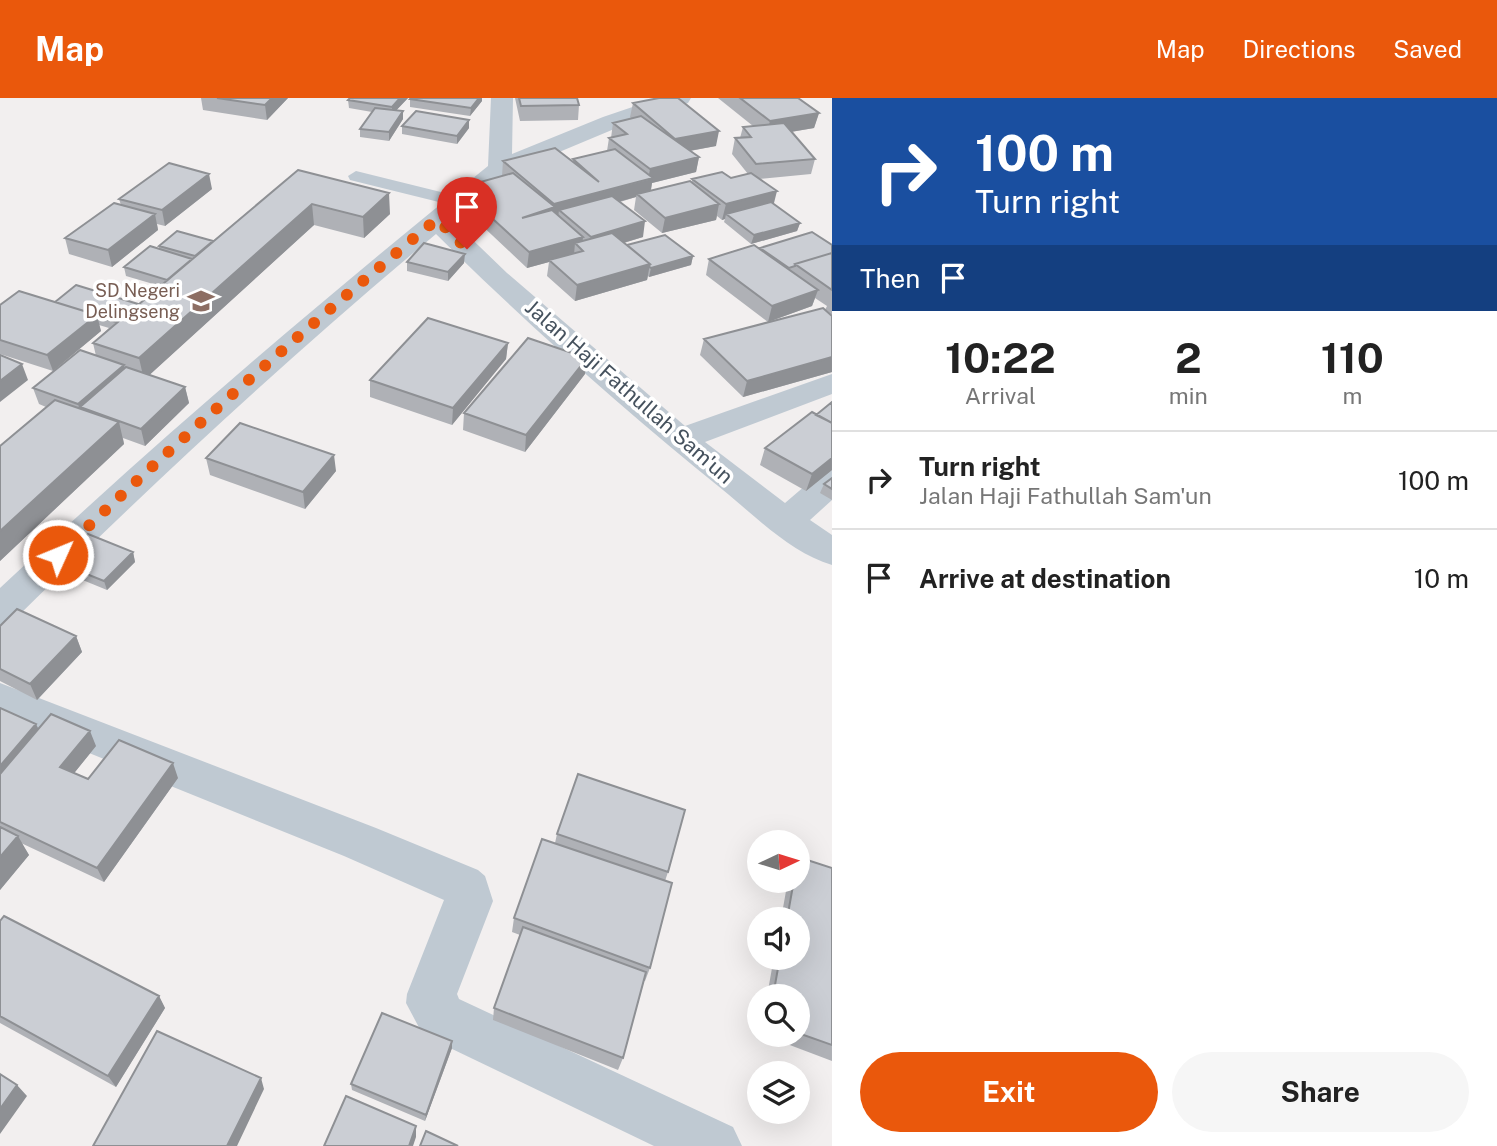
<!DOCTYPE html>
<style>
body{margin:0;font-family:"Public Sans",sans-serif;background:#f6f6f6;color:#222;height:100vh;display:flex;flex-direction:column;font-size:26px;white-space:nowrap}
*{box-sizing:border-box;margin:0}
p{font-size:23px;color:#767676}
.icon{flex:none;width:38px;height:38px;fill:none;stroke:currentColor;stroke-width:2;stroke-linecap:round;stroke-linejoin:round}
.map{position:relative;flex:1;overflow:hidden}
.side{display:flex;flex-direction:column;background:#fff;width:665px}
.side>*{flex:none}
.top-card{background:#1a4fa0;color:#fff;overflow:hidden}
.needle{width:46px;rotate:86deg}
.fabs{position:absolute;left:747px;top:732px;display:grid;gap:14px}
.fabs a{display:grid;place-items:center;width:63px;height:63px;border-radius:50%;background:#fff;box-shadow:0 7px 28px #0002;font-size:35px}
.pin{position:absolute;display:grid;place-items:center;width:60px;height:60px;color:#fff;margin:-72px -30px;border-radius:50% 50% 50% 0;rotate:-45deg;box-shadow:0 0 7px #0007}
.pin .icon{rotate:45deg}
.me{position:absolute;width:77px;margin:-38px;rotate:46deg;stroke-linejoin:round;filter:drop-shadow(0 0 5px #0008)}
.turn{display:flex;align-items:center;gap:24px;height:147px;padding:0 28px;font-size:32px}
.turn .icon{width:91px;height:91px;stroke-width:2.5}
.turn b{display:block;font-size:49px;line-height:60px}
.then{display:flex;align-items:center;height:66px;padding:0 28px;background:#0003;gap:14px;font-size:26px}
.eta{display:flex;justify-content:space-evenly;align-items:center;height:119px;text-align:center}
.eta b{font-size:42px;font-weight:700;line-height:49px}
.action{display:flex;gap:14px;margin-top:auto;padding:14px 28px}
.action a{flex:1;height:80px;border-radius:42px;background:#ea580c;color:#fff;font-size:28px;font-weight:700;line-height:80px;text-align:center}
.action a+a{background:#f6f6f6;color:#222}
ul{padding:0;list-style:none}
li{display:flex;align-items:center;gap:21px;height:98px;padding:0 28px;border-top:2px solid #e0e0e0}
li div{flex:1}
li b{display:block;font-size:26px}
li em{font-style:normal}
header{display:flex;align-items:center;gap:42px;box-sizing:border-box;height:98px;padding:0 35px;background:#ea580c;color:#fff}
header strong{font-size:33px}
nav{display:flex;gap:38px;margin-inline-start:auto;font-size:24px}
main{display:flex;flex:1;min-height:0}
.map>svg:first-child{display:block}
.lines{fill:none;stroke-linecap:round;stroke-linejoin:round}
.lane{fill:#bfc9d2;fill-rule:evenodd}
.street{fill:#bfc9d2;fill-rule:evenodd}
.wall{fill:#afb1b6}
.shaded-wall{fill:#8e9094}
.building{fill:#cbced4;stroke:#8e9094;stroke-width:2}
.route{stroke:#ea580c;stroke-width:12;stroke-dasharray:0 21.6}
.labels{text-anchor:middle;stroke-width:7;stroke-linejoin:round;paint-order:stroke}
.far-education-label{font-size:18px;fill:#785e54;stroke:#fff;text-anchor:end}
.street-label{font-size:21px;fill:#46525e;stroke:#fff}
</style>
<header>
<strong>Map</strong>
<nav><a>Map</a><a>Directions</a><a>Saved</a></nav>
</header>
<main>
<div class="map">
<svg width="832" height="1048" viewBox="0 0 832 1048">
<rect width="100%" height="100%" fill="#f2efef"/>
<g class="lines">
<path class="lane" d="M356,73L465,100L468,104L459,109L350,82L348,78Z"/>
<path class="street" d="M491,0H513L512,56L603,19L659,0H691L688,5L619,29L509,75L452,122L507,175L685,328L832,276V296L705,344L785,405L820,375L832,372V402L810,422L832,437V467C791,455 755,418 723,392C623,311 527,226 436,136C289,258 150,388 13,523L0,527V490C157,343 320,203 488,68Z
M0,585L376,730L478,772L485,778L493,803L457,896L459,901L733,1029L742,1048H654L423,937L406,905L407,896L444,802L344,758L0,619Z"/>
</g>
<path class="wall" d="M201,0H288L267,22L203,12Z
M408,0L396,12L403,21L389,43L360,39V31L372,14L349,10L348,2Z
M515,0H577L579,7L578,22L520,23Z
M718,0H798L819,15L814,30L791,34L815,61L811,76L759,81L773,106L800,125L797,133L751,146L724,124L725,121L722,122L717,118L716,122L662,135L634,112L636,99L620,104L643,139L624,145L627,147L693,158L691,167L649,179L648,178L647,182L575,203L547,178L549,164L527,170L458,105L459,90L502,78L503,63H573V61L607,53L609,40H611L613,25L632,21L630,19L633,5L716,48L690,53L699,59L696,74L652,85L651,93L692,84V81L731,80L748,76L732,56L735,40H740L743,29L753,28Z
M410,1L482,3L470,18L410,9Z
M402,28L469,30L457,46L402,36Z
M298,72L390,116L364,140L314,127L149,277L185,289L189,305L145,348L123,340L124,346L0,463V348L46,309L39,306L33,290L96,258L93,245L109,230L99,227L101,233L53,273L0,256V207L55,204L138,206L160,188L126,178L124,169L159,151V148L213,143Z
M212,91L165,128L157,126L158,132L112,169L69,156L65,140L121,107L119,101Z
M832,147V274L743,299L700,257L704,241L825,212L827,208L815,200L812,208L768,224L706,177L709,161Z
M407,164L464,165L448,183L407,173Z
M508,245L506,261L452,327L370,299V282Z
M585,276L525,354L463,332L464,315Z
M832,303V372L806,393L760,367L765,350L816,317Z
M206,360L336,373L305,411L210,377Z
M832,380V402L820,395L824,386Z
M133,454L135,464L107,492L63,474L59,465Z
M0,528L76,538L82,554L37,602L0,583Z
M0,610L39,631L96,648L74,675L88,681L178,680L104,784L21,745L29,757L0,792Z
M557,736L668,774L665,783L650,870L645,883H644L623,960L618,972L493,922L494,910L520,837L512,834L514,820L555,745Z
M832,770V963L761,936H798V898H767L774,859H798V821H781L788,782H798Z
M0,823L159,898L165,910L116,989L0,925Z
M452,943V950L425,1023L352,992L351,986Z"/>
<path class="shaded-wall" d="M272,0H288L267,22L265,7Z
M400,0H408L392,17V9Z
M479,0H482V3L470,18L471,10Z
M403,13V21L389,43V34Z
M819,15L814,30L766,38L770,23Z
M469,22V30L457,46V38Z
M719,33L716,48L672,56L675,41Z
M699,59L696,74L652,85L650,96H637L636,99L566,118L559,112L558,120H522L554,109V106L648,82L650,71Z
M209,76L212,91L165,128L162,112Z
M777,93L773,109L726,116L725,121L722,122L726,106Z
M389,95L390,116L364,140L363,119Z
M312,106L314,127L144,282L139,260Z
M719,106L716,122L662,135L665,120Z
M155,116L158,132L112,169L108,152Z
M645,123L643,139L589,155L591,139Z
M800,125L797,133L751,146L754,137Z
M583,139L582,151L575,145L574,157L549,162V164L527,170L529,154Z
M465,156L464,165L448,183V174Z
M693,158L691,167L649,179L651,170Z
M650,166L647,182L575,203L577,187Z
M818,192L812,208L768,224L772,208Z
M97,217L101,233L53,273L47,257Z
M508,245L506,261L452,327L453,310Z
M832,259V274L743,299L747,283Z
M587,260L585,276L525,354L526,337Z
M22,266L28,282L0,304V283Z
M124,267L128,284L80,309L83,323L78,306Z
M185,289L189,305L145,348L141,331Z
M119,324L124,346L0,463V433Z
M334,357L336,373L305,411L303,394Z
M832,360V372L806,393L812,376Z
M133,454L135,464L107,492L104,483Z
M76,538L82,554L37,602L30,586Z
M36,626L44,642L0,693V668Z
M90,633L96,648L67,684L60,669Z
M173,665L178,680L104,784L97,770Z
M18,738L29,757L0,792V759Z
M159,898L165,910L116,989L108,978Z
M452,943V950L425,1023L426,1017Z
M261,980L264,991L237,1048H227Z
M17,987L27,998L0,1036V1011Z
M416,1028V1039L413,1048H409Z"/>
<path class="building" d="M217,0H272L265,7Z
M350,0H400L392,9L348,2Z
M411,0H479L471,10L410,1Z
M519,0H577L579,7L521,8Z
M659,0H678L719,33L675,41L633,5Z
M740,0H798L819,15L770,23Z
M375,10L403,13L389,34L360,31Z
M416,13L469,22L457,38L402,28Z
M641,18L699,59L650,71L609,40L627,36L613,25Z
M784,25L815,61L756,66L735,40L751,39L743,29Z
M555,50L599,84L573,61L615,51L653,80L554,106L503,63Z
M169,65L209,76L162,112L119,101Z
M298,72L389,95L363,119L312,106L139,260L93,245Z
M722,74L731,80L751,75L777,93L726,106L692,81Z
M513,75L555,109L522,120L552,112L583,139L529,154L459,90Z
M690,83L719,106L665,120L637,96Z
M612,98L645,123L591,139L559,112Z
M771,104L800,125L754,137L726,116Z
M114,105L155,116L108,152L65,140Z
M177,133L213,143L195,158L159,148Z
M812,134L832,147V155L795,166V168L789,170L760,150Z
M612,135L650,166L577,187L549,162L583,153L575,145Z
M665,137L693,158L651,170L649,169L650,166L627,147Z
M424,145L465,156L448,174L407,164Z
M754,147L818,192L772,208L709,161Z
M150,148L192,161L167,182L124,169Z
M832,155V192L795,166Z
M76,187L138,206L116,224L97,219V217L55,204Z
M19,193L97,217L47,257L0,242V207Z
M823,210L832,218V259L747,283L704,241Z
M428,220L508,245L453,310L370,282Z
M528,240L587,260L526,337L464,315Z
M80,252L124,267L78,306L33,290Z
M0,257L22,266L0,283Z
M126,269L185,289L141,331L80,309Z
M55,302L119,324L0,433V348Z
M832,304V325L816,317Z
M812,314L832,325V360L812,376L765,350Z
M240,325L334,357L303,394L206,360Z
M832,380V391L824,386Z
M88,436L133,454L104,483L59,465Z
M17,511L76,538L30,586L0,571V528Z
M0,610L36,626L0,668Z
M51,616L90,633L60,669L88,681L119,642L173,665L97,770L0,724V676Z
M578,676L685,712L668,774L557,736Z
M0,729L18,738L0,759Z
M542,741L672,785L650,870L514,820Z
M798,759L832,770V947L798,935V898H773L780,859H798V821H787L794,782H798Z
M4,818L159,898L108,978L0,918V823Z
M523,829L646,874L623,960L494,910Z
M382,915L452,943L426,1017L351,986Z
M157,933L261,980L227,1048H93Z
M0,976L17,987L0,1011Z
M346,998L416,1028L409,1048H324Z
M426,1033L458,1048H420Z"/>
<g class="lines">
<path class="route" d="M58,457C180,340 307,229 437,121L467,151"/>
</g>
<defs>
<g id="school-bare" transform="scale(2.1)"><path d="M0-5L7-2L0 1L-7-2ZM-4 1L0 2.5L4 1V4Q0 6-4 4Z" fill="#8d6e63" stroke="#fff" stroke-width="2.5" paint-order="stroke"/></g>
</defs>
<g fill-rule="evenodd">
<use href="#school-bare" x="201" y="203"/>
</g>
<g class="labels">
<g class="far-education-label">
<text x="180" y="199">SD Negeri<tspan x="180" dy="21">Delingseng</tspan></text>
</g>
<g class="street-label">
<text transform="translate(629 294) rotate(41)" y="7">Jalan Haji Fathullah Sam'un</text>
</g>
</g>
</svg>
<div class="fabs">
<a><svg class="needle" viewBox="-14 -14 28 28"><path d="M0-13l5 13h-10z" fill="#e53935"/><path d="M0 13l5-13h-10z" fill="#767676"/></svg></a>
<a><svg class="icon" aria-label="sound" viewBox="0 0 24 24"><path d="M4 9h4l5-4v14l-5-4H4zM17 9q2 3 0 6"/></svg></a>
<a><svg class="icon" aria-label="search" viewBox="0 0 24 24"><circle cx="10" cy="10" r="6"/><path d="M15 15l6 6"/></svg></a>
<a><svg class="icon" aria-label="layers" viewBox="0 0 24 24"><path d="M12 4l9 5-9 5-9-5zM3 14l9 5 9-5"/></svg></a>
</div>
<div class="pin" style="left:467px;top:151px;background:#d93025"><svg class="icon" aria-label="arrive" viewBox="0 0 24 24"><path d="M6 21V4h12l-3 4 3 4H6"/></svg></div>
<svg class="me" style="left:58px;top:457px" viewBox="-20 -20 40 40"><circle r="17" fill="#ea580c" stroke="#fff" stroke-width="3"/><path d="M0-11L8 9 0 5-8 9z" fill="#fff"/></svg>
</div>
<section class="side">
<div class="top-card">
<div class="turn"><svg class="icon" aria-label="right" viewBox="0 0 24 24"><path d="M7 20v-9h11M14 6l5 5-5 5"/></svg><div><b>100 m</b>Turn right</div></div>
<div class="then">Then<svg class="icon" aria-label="arrive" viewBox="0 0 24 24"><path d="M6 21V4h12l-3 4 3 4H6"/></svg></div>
</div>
<div class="eta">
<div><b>10:22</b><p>Arrival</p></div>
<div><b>2</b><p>min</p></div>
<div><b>110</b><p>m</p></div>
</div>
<ul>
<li><svg class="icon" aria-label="right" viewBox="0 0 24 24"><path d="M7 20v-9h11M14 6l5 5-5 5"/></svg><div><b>Turn right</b><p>Jalan Haji Fathullah Sam'un</p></div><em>100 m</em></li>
<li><svg class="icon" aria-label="arrive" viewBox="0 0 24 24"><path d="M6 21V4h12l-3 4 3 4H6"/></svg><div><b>Arrive at destination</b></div><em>10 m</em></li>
</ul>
<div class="action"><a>Exit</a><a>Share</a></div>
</section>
</main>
